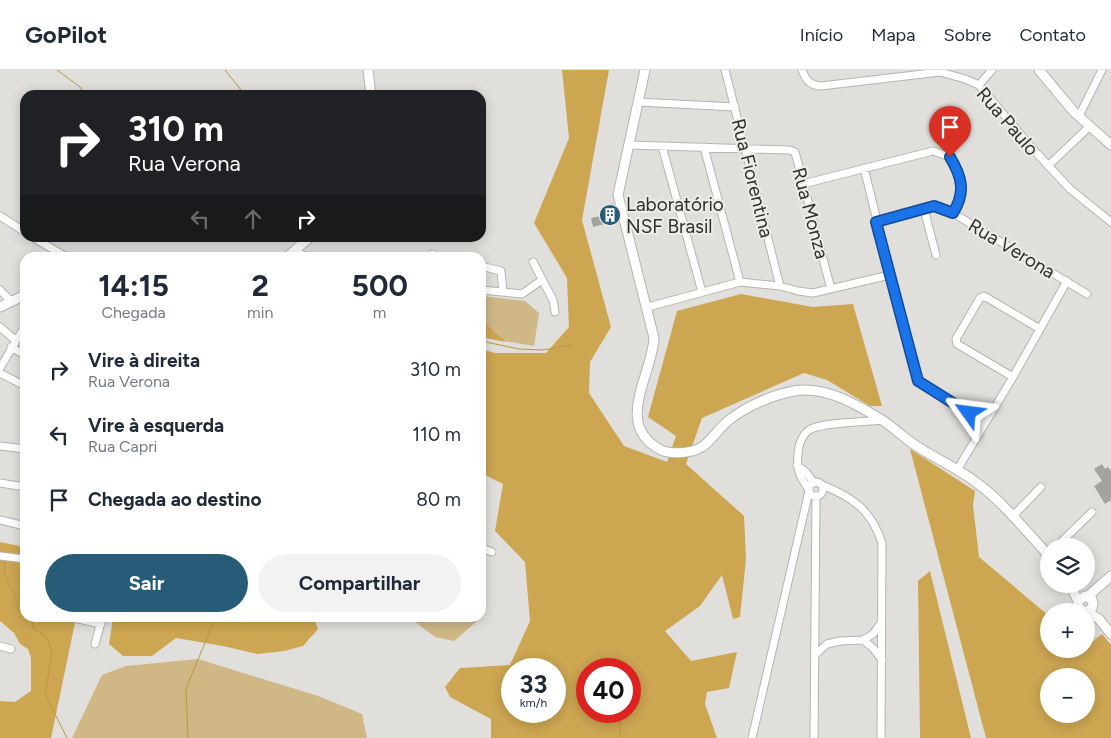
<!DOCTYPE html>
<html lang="pt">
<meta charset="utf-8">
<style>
body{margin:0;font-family:Figtree,sans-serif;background:#f2f2f3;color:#1f2937;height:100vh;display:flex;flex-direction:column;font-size:19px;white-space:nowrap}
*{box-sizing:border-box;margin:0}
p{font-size:16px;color:#747a83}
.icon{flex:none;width:28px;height:28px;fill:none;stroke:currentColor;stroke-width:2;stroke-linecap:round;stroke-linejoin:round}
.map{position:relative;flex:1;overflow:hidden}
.details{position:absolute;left:20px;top:182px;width:466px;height:370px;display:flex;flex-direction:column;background:#fff;border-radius:15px;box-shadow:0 2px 12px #0003}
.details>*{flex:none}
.hud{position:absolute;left:20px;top:20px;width:466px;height:152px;border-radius:15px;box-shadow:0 2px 12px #0003;background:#202124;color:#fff;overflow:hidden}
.buttons{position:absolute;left:1040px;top:468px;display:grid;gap:10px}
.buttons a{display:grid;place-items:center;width:55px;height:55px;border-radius:50%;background:#fff;box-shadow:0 2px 12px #0003;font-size:25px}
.speed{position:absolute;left:501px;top:588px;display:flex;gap:10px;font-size:25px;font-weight:700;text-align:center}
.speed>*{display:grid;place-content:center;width:65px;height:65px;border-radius:50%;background:#fff;box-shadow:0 2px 12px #0003;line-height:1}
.speed small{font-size:12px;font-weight:400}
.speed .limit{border:8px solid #d22;background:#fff;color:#111}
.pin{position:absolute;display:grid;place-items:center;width:42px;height:42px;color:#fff;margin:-51px -21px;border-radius:50% 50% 50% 0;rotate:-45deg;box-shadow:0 0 5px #0007}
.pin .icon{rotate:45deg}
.me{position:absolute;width:55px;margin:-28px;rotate:301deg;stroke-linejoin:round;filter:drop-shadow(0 0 4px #0008)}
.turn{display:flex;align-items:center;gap:18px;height:105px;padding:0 25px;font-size:22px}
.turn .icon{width:65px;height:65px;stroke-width:2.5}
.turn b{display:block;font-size:35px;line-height:42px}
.lanes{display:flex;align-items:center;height:48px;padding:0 25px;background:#0003;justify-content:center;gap:25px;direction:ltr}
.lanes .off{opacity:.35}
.eta{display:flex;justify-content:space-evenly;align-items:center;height:85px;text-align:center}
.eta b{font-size:30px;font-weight:700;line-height:35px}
.button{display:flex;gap:10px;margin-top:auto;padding:10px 25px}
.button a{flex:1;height:58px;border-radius:30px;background:#275c78;color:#fff;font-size:20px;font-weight:700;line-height:58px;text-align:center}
.button a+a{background:#f2f2f3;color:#1f2937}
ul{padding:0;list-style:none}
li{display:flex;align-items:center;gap:15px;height:65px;padding:0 25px}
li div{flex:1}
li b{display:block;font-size:19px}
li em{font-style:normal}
header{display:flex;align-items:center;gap:30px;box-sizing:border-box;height:70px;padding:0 25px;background:#fff;border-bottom:1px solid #e0e1e3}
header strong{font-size:24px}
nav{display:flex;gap:28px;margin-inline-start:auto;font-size:18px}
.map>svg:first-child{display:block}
.green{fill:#cfb786}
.forest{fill:#cda652;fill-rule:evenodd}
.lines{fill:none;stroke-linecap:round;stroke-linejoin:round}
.stream{stroke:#bc9641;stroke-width:1}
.building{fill:#a5a39f}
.minor-casing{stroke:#b6b4b0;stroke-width:9}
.major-casing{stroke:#b6b4b0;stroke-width:11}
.minor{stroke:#fff;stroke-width:7}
.major{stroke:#fff;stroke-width:9}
.route-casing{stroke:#114b97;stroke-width:12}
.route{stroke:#1a73e8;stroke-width:9}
.labels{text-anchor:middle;stroke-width:4;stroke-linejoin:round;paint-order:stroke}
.street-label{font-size:19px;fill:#2f2f2d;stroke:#eeece8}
.poi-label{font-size:19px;fill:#2f2f2d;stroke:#eeece8;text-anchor:start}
</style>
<header>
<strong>GoPilot</strong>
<nav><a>Início</a><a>Mapa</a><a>Sobre</a><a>Contato</a></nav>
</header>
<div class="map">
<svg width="1111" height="668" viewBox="0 0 1111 668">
<rect width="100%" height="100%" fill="#e1dfdb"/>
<path class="green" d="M481,226L525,231L539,243L534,276L481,267Z
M410,548H477L476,552L454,571L435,567Z
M198,589L318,626L362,644L367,668H72L102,605L126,596Z"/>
<path class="forest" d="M562,0H609L582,150L611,257L590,292L589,323L624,376L667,392L676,366L648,347L677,241L741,224L813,237L853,234L882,336H870L827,310L804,303L702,348L686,394L744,446L746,489L740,547L733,549L722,505L700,536L665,561L691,591L737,582L729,618L707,622L705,634L717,668H491V649L450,627L445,617L460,598L510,595L530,551L525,492L495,461L503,414L481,403V279L495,283H546L569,257L567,208L534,153L569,68ZM512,599H555V641H512ZM588,599H630V641H588Z
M481,234L488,256L506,272L481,267Z
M910,379L975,421L973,435L979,487L1049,546V579H1086V577L1102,564L1111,575V668H986ZM1086,606V644H1049V606Z
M0,472L25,477V548H76L51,668H0V631L15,632L31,621V588L28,579L20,574L14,563L0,551Z
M930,501L971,668H920L918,511Z
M113,548H314L318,559L303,576L284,581L257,584L223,576L176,568L152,586H123L109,574Z"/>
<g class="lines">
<path class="stream" d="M57,0L80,17L85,25
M225,0L245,25
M481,271L519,279L543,280L572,275
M5,491C1,514 17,518 18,540L25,543
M33,548V558L47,567L52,583L45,624L67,668
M618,641L621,668
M188,668L186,619L215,548"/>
</g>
<path class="building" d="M613,133L616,151L593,157L591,148L605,145L607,143L605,136Z
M1102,394L1105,399L1108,397L1111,401V430L1105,434L1094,416L1102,411L1094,399Z"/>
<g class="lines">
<g class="minor-casing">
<path id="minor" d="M725,0L780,216
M802,0C806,11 810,15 821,16L940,2L965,9L979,15L1031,77L1070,119L1111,152
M979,15L992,0
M638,32L735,37
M1079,46L1102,0
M629,75L789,80L795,82L831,219
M662,76L702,222
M704,77L740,212
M1048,96L1090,56
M864,98L916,307L920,313L985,353
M803,114L933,81L950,87C962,108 966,122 953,143
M924,139L936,185
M0,146L25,162
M876,151L934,137L953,143L1087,224
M34,168L68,188
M295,181L309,188
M431,188L432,184
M533,192L553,230L555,242
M481,196L501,201L503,222
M0,220L10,230
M481,220L522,224L542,210
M648,237L740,212L780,216L798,221L813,223L890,205
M0,257L15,270
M11,277L25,285
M0,298L22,261H25
M0,303L25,316
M1013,307L957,274L956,269L980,228L984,226L1040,259
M0,376L25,379
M797,395L806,402L814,413
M957,400L1013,307L1067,211
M809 419a7 7 0 1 1 14 0a7 7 0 1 1-14 0Z
M0,413L25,417
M820,414C852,427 871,439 882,473L881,668
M809,420C800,407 796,400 798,384C798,376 802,365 809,360C821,352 866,352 882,350
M1012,447L1041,417
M0,450L25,456
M1057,476L1092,442
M481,478L492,482
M0,486L25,489
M74,548L101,554
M863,570L873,564L881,553
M95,574L102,548
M0,576L11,579
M815,585L827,574L840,571L863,570L873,578L882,590
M752,668L809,421
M814,668L816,427"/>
</g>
<g class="major-casing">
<path id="major" d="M368,0L371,25
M645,0L618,125L654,268C652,306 613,355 661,380C672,385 692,383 702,377C712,370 719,358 729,350C747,336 772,325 794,321C824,315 858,335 882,350C893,357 902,366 912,373C933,388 957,397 977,413C1002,431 1028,463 1049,486
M1039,0L1074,42L1111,75
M286,188L309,168
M0,237L25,225
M1070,514L1078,531
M1088,526L1111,506
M1083,541L1078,536V531L1085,526L1092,529L1093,533L1092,538L1086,542
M1086,542L1099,549L1111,564"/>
</g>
<use href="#minor" class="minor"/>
<use href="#major" class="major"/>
</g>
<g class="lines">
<g class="route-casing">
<path id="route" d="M950,87C962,107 966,122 953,143L934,136L876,152L918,311L969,343"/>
</g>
<use href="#route" class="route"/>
</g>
<defs>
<g id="building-disc" transform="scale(1.125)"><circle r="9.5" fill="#275c78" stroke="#eeece8"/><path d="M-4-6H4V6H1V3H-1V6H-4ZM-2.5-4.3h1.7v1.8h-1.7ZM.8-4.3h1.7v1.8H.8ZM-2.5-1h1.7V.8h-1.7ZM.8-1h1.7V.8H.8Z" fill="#fff"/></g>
</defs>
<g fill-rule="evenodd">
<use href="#building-disc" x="610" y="145"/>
</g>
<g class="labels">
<g class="street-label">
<text transform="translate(1008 51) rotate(49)" y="7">Rua Paulo</text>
<text transform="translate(753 108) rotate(76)" y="7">Rua Fiorentina</text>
<text transform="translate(811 143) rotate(75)" y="7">Rua Monza</text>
<text transform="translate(1012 178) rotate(31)" y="7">Rua Verona</text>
</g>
<g class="poi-label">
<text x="626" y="141">Laboratório<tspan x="626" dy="22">NSF Brasil</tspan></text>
</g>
</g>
</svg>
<div class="buttons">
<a><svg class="icon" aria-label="layers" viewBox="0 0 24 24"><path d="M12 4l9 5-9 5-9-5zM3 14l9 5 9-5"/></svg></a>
<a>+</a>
<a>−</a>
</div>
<div class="speed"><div>33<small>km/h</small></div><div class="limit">40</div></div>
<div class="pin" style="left:950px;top:87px;background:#d93025"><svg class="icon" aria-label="arrive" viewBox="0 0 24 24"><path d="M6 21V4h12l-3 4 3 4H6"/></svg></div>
<svg class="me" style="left:969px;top:343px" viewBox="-20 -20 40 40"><path d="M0-17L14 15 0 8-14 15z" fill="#1a73e8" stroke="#fff" stroke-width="4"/></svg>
<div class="hud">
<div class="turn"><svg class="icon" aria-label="right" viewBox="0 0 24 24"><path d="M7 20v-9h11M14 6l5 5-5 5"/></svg><div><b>310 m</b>Rua Verona</div></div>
<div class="lanes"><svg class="icon off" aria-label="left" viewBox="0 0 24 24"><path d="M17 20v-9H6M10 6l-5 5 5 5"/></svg><svg class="icon off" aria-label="ahead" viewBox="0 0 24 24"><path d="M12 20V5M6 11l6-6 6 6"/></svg><svg class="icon" aria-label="right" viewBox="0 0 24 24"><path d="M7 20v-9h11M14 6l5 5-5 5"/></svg></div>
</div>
<section class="details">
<div class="eta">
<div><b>14:15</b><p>Chegada</p></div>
<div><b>2</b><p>min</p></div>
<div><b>500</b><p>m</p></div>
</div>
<ul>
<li><svg class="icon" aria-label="right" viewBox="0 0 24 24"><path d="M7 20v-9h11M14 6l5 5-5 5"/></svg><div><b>Vire à direita</b><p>Rua Verona</p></div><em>310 m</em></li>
<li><svg class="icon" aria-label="left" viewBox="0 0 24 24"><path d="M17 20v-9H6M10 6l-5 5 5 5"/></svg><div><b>Vire à esquerda</b><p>Rua Capri</p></div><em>110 m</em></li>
<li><svg class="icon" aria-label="arrive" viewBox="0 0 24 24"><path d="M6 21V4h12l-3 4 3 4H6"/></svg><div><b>Chegada ao destino</b></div><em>80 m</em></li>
</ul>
<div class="button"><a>Sair</a><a>Compartilhar</a></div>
</section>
</div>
